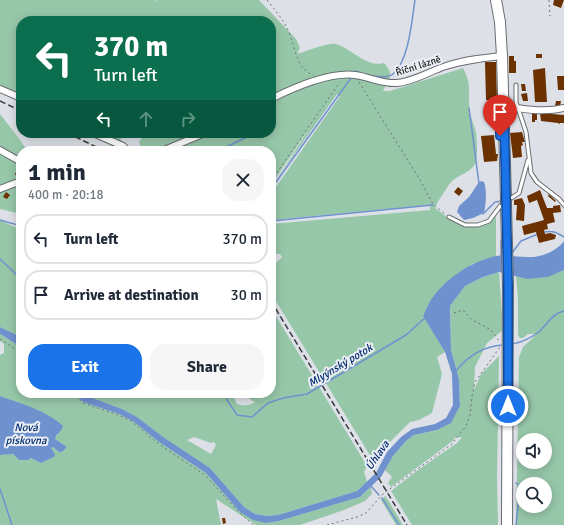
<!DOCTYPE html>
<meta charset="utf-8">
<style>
body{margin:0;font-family:Signika,sans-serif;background:#f6f6f7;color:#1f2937;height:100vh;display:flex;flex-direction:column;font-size:15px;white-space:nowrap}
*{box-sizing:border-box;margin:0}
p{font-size:13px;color:#747a83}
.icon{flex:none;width:22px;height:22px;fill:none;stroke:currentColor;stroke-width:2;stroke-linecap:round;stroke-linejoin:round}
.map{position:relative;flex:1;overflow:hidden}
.panel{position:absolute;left:16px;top:146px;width:260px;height:252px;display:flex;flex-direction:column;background:#fff;border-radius:16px;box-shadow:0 2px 10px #0003}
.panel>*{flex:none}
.guide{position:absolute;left:16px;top:16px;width:260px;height:122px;border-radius:16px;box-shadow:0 2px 10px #0003;background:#0b6e4f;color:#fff;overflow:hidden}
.buttons{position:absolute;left:516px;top:433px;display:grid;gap:8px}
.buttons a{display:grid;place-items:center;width:36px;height:36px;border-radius:50%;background:#fff;box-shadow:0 2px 10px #0003;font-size:20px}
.pin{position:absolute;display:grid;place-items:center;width:34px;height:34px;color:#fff;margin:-41px -17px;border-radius:50% 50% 50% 0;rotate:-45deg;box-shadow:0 0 4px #0007}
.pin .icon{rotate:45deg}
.me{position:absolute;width:44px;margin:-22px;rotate:0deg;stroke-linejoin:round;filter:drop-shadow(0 0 3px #0008)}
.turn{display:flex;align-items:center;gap:14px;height:84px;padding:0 12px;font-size:18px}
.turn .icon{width:52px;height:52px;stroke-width:2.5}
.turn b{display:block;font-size:28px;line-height:34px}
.lanes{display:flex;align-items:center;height:38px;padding:0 12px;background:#0003;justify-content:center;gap:20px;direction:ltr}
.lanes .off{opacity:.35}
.round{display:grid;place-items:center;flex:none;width:42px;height:42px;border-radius:16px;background:#f6f6f7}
.summary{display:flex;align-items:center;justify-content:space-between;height:68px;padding:0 12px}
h1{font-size:24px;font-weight:700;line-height:30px}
.button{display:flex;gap:8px;margin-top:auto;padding:8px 12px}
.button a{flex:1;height:46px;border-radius:16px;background:#1a73e8;color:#fff;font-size:16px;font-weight:700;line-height:46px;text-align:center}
.button a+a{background:#f6f6f7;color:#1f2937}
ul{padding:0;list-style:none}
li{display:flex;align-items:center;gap:12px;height:50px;margin:0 8px 6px;padding:0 4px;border:2px solid #e0e1e3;border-radius:16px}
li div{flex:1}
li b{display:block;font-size:15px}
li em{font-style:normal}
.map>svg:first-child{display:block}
.green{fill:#97c7a9;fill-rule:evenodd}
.water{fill:#6f92cf}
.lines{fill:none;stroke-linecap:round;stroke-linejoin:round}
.stream{stroke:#6f92cf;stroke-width:1.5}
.building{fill:#6b3100}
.lane-casing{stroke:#696c71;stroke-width:5}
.street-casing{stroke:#696c71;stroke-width:8}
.primary-casing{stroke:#696c71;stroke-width:12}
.path{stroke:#707376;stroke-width:1;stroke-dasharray:2 3;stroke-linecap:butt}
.lane{stroke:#fff;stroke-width:3}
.street{stroke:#fff;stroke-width:6}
.primary{stroke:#fff;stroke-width:10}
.rail{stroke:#393b3e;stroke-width:1.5;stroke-dasharray:6 3;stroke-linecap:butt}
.primary-bridge-casing{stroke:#696c71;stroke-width:12;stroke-linecap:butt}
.primary-bridge{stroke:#fff;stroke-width:10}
.route-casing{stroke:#114b97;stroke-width:10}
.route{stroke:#1a73e8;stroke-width:7}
.labels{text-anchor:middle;stroke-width:4;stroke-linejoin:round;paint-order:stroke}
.street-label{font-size:10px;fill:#17181a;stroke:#ebeff4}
.water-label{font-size:11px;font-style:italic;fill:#022b71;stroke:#ebeff4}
</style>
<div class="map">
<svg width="564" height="525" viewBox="0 0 564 525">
<rect width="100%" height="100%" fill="#dde1e7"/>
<path class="green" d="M0,0H156V1L158,0H259L296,39L300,48L297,54C304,52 329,42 336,44C352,49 367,68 384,63C395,75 389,79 383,91H390L463,68C473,86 467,95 470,113C471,120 475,126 476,133C477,139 478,159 475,164C470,173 458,175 451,182C448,186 436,204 435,208C448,217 459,230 476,226C485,224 490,222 496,216V256L472,264L423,315L445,352L437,357L442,374L432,413L419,420L410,422L389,443L386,444L374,462L271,293V263L274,265L282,257L280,254H274L271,257V224L430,210V205L271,220V194L340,96L337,94L277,179L315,120L271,185V151H143L139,142L146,133H271V21H21V101L0,91Z
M0,114L21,141L27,151H21V214L0,209Z
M86,133H120L121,140L129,149L128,151H114L110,145Z
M0,220L21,230V337L0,327Z
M564,270V525H516L519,357L523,347L537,334H528L523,338H520L518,335V300L516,276C534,281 547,277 564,270ZM523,440H545V462H523ZM523,484H545V506H523Z
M499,272L503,330L487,343L475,367L474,390L481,374L499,356L497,478L498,525H412L391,491L418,470L457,443L462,437L454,438V440L391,487L388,483L392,477L385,470L393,456L406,441L414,435L437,430L451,422L460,406L459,379L451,350L450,306L465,286L483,277Z
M271,308L367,466L364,472L367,482L357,491L278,515L267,516L255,514L244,507L210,468L162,437L137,417L122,409L87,396L83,393H232L237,404C244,406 249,406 255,402L251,400L244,393H271ZM194,437L211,443L214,442L216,445L211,454L187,440Z
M0,334L21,347V393H74L83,402L119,414L134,422L159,442L206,473L240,512L266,523L279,521L360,497L371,487L372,494L365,501L344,510L300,525H256L216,499L221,525H0V455L13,454L19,460H28L31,458L41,463L54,457L51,448L53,447L59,452H62L66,448L65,445L55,439V437L58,435V422L45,414L0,396V355L4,353V344L0,341Z
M385,496L388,500L403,525H396L381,500Z"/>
<path class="water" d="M482,181L484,182C487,190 486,204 484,213L473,218L464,220L457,212L459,206L469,197L479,182Z
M564,241V270L548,277L527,279L499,272L483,277L465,286L450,306L451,350L459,379L460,406L451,423L437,430L414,435L406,441L393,456L381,477L360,497L279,521L266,523L253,520L240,512L206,473L159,442L134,422L119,414L83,402L74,393H83L87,396L122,409L137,417L163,437L210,468L244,507L255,514L267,516L278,515L357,491L376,473L387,452L401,437L412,429L435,424L446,418L453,405L452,374L445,352L423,316C426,310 429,302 433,297C448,277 472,261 496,256C507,254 516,257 527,257C540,258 556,252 564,241Z
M0,327L21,337V347L0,334Z
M0,396C21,404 46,410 63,426C61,433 56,434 55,439L66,446V448L62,452H59L53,447L51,448L55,454L54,457L41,463L31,458L28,460H19L13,454L0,455Z"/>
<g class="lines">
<path class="stream" d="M356,71L361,73
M372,76C379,77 388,78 393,74C409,61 412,19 415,0
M469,108L479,184
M271,125L273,124
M218,151L255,133
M271,189L351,78
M483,214L495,202L502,201
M0,220L21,226
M271,221L433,205
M544,232C553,230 557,233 564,237
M512,253L521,241L538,234
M501,256V240
M0,259L18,276H21
M511,344C521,343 533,337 540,331C548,323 553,313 564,311
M456,371C468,356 484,346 503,345
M227,393V400L237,415L252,417L268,403L283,398L307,394L406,335L426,317
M371,486L379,495
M0,489L12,525
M382,498L399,525
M516,525L520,486L516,483"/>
</g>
<path class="building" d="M554,0H564L561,8L553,5Z
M536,54H542V58H536Z
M509,56H514V61H516V73H509Z
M485,62H496L497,100H486Z
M545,68L547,102H535L533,70Z
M557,76H564V90H558Z
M521,84H525L526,91H522Z
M527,93L528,101H523L521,94Z
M556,101H561L560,106H555Z
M493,111H497V128H494Z
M532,113H537V120H535V122H532Z
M540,113L564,115V123H560V124L558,123L541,121Z
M522,132L525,142H522L523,145L521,146L522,157L513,158L510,133Z
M494,135L496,154H498L497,161L484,162L481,136Z
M20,171L21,174L16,176L15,173Z
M20,187L21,188V194L17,191Z
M458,187L463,191L459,196L454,192Z
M540,190L547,208H553V206L560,205L561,212L553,213L555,222L547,224L548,229L544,230L545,234L550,233L556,235L555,239L539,243L536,232L524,235L522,226L544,220L537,200L529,203L527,196Z
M6,192L10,195L7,199L3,197Z
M549,194L556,201L555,202L548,196Z
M522,198L525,205L524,221L516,220L517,205H514V200Z
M222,518H225L226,523L223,524Z"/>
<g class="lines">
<g class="lane-casing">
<path id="lane" d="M516,85V102L526,132L531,173L537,182L559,199L564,205
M449,217L465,225H478L489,221L501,205L519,193L528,160"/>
</g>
<g class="street-casing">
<path id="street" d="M0,89L21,98
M271,99C293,88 330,72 355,75C369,77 383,84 397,83C413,82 430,71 446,66C464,60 483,58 502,56
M504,106C524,109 544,113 564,108
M93,133L123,146L128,151
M0,150L21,162
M162,151L205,133
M0,189L21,181"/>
</g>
<g class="primary-casing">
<path id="primary" d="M496,0L500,22L502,56L506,199
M506,205L508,284L507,525"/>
</g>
<path class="path" d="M267,0C274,9 282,18 287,28C295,43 295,70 314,75
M549,0L550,16
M359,82L420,180L433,204L445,214
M271,181L340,82
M454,313L463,310L471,319L491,330L500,342
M0,339L21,353
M72,393L83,403L116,414L131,421L163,447L205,475L240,513L253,525
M327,525L357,517L366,513L383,494L452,444L466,426L470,416L472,396L475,382L500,347"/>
<use href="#lane" class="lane"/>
<use href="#street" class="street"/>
<use href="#primary" class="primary"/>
<path class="rail" d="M0,101L21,111
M67,133L105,151
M271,301L407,525"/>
<g class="primary-bridge-casing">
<path id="primary-bridge" d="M506,199V205"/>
</g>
<use href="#primary-bridge" class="primary-bridge"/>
</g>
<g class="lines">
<g class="route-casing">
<path id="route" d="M500,136V125L504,112L508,284V406"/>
</g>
<use href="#route" class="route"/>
</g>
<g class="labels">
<g class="street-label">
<text transform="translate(418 65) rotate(-18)" y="4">Říční lázně</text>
</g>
<g class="water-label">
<text transform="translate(340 365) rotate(-31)" y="4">Mlyýnský potok</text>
<text x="26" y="431">Nová<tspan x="26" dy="13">pískovna</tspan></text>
<text transform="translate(377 455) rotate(-55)" y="4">Úhlava</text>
</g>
</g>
</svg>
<div class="buttons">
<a><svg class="icon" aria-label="sound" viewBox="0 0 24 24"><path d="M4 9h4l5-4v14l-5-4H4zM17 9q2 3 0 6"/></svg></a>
<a><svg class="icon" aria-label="search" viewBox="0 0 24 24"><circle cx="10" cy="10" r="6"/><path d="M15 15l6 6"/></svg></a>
</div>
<div class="pin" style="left:500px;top:136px;background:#d93025"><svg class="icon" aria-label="arrive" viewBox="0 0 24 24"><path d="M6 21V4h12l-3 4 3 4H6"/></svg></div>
<svg class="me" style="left:508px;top:406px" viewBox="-20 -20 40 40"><circle r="17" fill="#1a73e8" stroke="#fff" stroke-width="3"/><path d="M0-11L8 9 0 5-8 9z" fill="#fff"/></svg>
<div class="guide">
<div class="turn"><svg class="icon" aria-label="left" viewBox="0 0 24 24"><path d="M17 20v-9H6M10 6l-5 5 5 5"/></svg><div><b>370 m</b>Turn left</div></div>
<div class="lanes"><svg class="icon" aria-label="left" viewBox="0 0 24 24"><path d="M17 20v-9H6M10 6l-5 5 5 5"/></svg><svg class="icon off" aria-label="ahead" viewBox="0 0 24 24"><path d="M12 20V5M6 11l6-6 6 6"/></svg><svg class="icon off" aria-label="right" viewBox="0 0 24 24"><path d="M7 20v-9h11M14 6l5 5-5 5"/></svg></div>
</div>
<section class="panel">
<div class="summary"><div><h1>1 min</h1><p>400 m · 20:18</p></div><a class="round"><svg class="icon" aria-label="close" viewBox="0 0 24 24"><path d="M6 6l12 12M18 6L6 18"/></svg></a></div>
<ul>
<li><svg class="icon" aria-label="left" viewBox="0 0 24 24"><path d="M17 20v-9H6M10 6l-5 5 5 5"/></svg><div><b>Turn left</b></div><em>370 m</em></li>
<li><svg class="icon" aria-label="arrive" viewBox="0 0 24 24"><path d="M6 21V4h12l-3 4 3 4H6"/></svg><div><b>Arrive at destination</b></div><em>30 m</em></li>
</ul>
<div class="button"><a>Exit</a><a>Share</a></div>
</section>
</div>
